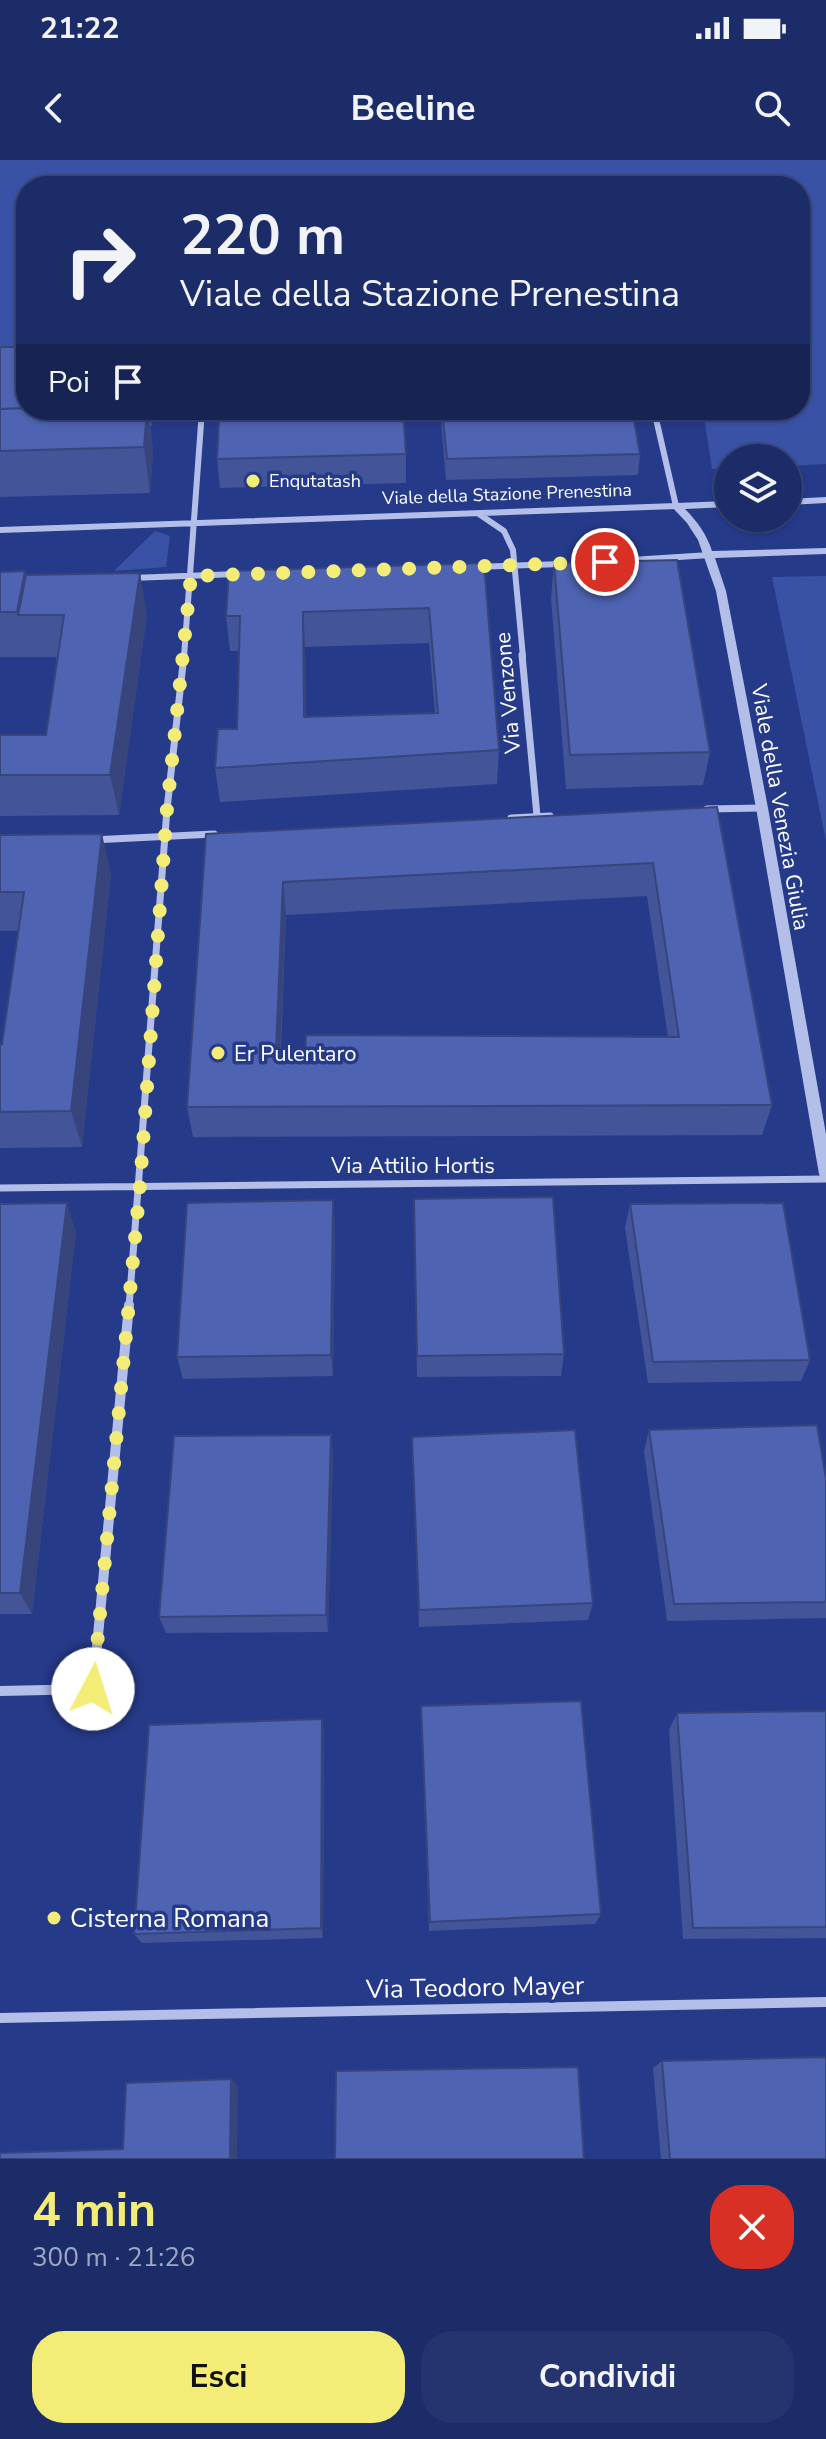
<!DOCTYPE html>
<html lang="it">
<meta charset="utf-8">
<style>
body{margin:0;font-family:"Nunito Sans",sans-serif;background:#25346e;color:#f1f3f6;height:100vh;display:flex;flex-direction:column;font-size:30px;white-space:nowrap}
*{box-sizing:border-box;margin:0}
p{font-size:26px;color:#a0a7c0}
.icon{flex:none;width:44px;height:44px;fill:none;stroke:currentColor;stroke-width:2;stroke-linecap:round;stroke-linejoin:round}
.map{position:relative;height:1999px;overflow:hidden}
.panel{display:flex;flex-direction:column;background:#1c2c68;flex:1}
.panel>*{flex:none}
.top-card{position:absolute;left:16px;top:16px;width:794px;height:244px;border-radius:32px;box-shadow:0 2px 6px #0004,0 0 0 2px #3a487c;background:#1c2c68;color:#f1f3f6;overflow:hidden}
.fabs{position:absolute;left:714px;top:284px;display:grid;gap:16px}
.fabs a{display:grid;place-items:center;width:88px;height:88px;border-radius:50%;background:#1c2c68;box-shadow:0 2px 6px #0004,0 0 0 2px #3a487c;font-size:40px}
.pin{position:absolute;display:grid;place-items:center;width:68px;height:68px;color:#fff;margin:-34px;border:4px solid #fff;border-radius:50%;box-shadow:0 2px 8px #0007}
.me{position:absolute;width:88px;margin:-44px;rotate:5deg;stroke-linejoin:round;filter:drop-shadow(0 0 6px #0008)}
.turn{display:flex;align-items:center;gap:28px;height:168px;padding:0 32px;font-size:36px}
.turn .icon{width:104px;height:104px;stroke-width:2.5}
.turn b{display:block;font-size:56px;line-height:68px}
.then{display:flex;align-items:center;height:76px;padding:0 32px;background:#0003;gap:16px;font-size:30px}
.round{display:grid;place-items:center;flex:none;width:84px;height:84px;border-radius:32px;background:#25346e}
.overview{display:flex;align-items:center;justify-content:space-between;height:136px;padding:0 32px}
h1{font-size:48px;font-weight:700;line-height:60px;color:#f3ec77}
.action{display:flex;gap:16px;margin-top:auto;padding:16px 32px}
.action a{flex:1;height:92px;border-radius:32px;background:#f3ec77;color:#111;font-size:32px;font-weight:700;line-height:92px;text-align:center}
.action a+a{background:#25346e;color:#f1f3f6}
.status{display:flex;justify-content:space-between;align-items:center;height:56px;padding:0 40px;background:#1c2c68;direction:ltr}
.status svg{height:22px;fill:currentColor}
header{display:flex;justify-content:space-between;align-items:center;height:104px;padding:0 32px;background:#1c2c68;font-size:36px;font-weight:700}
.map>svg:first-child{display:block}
.green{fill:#3a52a6}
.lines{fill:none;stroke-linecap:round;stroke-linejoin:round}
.minor-far2{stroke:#b3bfe9;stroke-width:6}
.minor-far1{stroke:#b3bfe9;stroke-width:7}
.minor{stroke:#b3bfe9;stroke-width:10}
.tertiary{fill:#b3bfe9;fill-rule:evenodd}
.wall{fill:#435598;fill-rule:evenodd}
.shaded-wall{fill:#37457c}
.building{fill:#4e63b1;stroke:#37457c;stroke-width:2;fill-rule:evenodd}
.route{stroke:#f3ec77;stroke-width:14;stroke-dasharray:0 25.2}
.poi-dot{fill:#f3ec77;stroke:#263a8a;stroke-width:3}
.labels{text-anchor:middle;stroke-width:7;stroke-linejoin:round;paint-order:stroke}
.far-poi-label{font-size:18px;fill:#fff;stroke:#263a8a;text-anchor:start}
.far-street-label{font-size:18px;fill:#fff;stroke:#263a8a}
.street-label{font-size:22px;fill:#fff;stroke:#263a8a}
.poi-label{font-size:22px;fill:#fff;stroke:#263a8a;text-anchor:start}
.near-poi-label{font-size:26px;fill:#fff;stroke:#263a8a;text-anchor:start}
.near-street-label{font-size:26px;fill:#fff;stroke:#263a8a}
</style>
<div class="status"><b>21:22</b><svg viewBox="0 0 49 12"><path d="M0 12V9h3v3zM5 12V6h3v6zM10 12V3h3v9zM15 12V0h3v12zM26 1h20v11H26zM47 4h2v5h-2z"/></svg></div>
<header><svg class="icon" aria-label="back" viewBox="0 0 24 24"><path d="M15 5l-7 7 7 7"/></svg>Beeline<svg class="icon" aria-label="search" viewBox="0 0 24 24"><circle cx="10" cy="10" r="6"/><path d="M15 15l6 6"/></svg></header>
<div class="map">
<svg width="826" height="1999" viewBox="0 0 826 1999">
<rect width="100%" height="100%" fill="#263a8a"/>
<path class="green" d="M0,0H826V304L788,306V298H728V308L712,309L703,250H800V26H26V194L0,195Z
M155,371L170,376L166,407L114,411Z
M826,416V681L772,417Z"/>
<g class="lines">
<path class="minor-far2" d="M479,354L504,371L513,390L523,497
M0,370L676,346L654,250
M583,403L710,395
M475,407L562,404
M131,418L238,414
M184,497L202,250"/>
<path class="minor-far1" d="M522,495L537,656
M707,649L762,648
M511,658L550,656
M92,680L214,674
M0,1028L826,1019
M129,1147L167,649L184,495"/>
<path class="minor" d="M0,1531L93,1529L129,1145
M0,1858L826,1842"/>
<path class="tertiary" d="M826,337V343L788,345V339Z
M728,341V347L685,349C697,361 707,375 712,391L826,388V394L715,398L726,431L768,648L826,974V1020L821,1018L819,1014L756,648L716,431L698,380L687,363L671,346L676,343Z"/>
</g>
<path class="wall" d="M0,187L26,250H154L152,266H150L153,291L150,333L0,337Z
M230,250H291V258L406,294V323L220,328L217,299L231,260Z
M440,250H508V258L640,294L638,315L446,320Z
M550,250H626V252L551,254Z
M484,403L499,590L497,624L220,642L215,608L237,569L239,491H230L226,456ZM429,483L435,553L306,557L305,487Z
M554,403L710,592L703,625L566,629L551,438Z
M0,412L26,415L147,454L119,655L0,656V575H46L57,497H0Z
M717,647L772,945L762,975L193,977L187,947L206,674ZM647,736L668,877L281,891L286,755Z
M0,675L111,714L82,987L0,988V884H2L18,771H0Z
M414,1039L564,1194L561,1216L417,1217Z
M0,1044L76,1072L32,1454H0Z
M630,1044L810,1200L801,1221L648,1223L625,1068Z
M335,1064L333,1216L183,1219L177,1197Z
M649,1270L826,1319V1458L667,1461L644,1291Z
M331,1275L333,1295L328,1472L166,1473L159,1457Z
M412,1277L593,1443L588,1460L419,1467Z
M421,1546L601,1754L595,1764L429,1771Z
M826,1551V1778L683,1779L669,1570L677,1553Z
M322,1559L324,1573L323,1778L142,1783L134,1774Z
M662,1901L826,1999H661L653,1908Z"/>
<path class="shaded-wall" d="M26,225V250L22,252Z
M147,250L153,291L150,333L144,287Z
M150,250H154L152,266Z
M140,413L147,454L119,655L110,615Z
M303,452L305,487L307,592L304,557Z
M102,674L111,714L82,987L71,951Z
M283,722L286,755L279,922L276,891Z
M333,1040L335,1064L333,1216L331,1195Z
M67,1043L76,1072L32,1454L20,1433Z
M331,1275L333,1295L328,1472L326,1455Z
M322,1559L324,1573L323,1778L321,1768Z
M231,1919L238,1926L237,1999H230Z"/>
<path class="building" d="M0,187H26V225L22,248L0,249Z
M26,248V250H147L144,287L0,291V249Z
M337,250H403L406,294L217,299L219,260L337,257Z
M443,250H498L443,251Z
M633,255L640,294L447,299L443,259Z
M677,400L710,592L570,595L554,403Z
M484,403L499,590L215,608L218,569H237L240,456H226L229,411ZM429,448L438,553L304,557L303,452Z
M25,411L17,452H0V412Z
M140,413L110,615H0V575H46L64,455H18L26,415Z
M717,647L772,945L187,947L206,674ZM653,703L679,877L306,875L305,891H276L283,722Z
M102,674L71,951L0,952V884H2L24,732H0V675Z
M553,1037L564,1194L417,1196L414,1039Z
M333,1040L331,1195L177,1197L187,1043Z
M67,1043L20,1433H0V1044Z
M783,1043L810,1200L653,1202L630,1044Z
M817,1265L826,1319V1442L674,1444L649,1270Z
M575,1270L593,1443L419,1450L412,1277Z
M331,1275L326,1455L159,1457L174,1276Z
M581,1541L601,1754L430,1762L421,1546Z
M826,1551V1767L693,1768L677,1553Z
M322,1559L321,1768L134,1774L149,1565Z
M826,1897V1999H670L662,1901Z
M578,1907L584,1999H335L336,1911Z
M231,1919L230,1999H0V1993L123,1989L126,1923Z"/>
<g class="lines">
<path class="route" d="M93,1529L140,1025L167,649L191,416L605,402"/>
</g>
<g class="poi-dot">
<circle cx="253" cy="321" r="8"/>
<circle cx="218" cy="893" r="8"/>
<circle cx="54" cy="1758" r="8"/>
</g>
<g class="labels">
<g class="far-poi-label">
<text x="269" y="327">Enqutatash</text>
</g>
<g class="far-street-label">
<text transform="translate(507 334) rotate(-2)" y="6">Viale della Stazione Prenestina</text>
</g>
<g class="street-label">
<text transform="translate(507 533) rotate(-95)" y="8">Via Venzone</text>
<text transform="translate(781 647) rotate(80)" y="8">Viale della Venezia Giulia</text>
<text x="413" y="1013">Via Attilio Hortis</text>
</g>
<g class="poi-label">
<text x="234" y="901">Er Pulentaro</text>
</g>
<g class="near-poi-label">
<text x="70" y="1767">Cisterna Romana</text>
</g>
<g class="near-street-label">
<text transform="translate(475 1827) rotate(-1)" y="9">Via Teodoro Mayer</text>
</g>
</g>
</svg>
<div class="fabs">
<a><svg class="icon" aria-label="layers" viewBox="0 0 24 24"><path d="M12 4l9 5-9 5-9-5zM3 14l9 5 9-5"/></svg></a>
</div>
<div class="pin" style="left:605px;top:402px;background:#d93025"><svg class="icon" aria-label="arrive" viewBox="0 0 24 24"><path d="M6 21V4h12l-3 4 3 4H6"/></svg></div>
<svg class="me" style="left:93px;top:1529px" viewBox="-20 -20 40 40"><circle r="19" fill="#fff"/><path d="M0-13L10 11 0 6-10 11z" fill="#f3ec77"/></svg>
<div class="top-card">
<div class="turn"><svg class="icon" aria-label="right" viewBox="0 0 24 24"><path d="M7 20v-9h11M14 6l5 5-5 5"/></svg><div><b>220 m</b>Viale della Stazione Prenestina</div></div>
<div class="then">Poi<svg class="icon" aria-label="arrive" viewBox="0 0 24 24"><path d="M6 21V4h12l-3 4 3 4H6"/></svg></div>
</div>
</div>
<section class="panel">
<div class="overview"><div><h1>4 min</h1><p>300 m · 21:26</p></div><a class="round" style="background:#d93025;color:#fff"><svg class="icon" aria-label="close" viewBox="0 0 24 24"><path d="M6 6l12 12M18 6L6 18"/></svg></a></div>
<div class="action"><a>Esci</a><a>Condividi</a></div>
</section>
